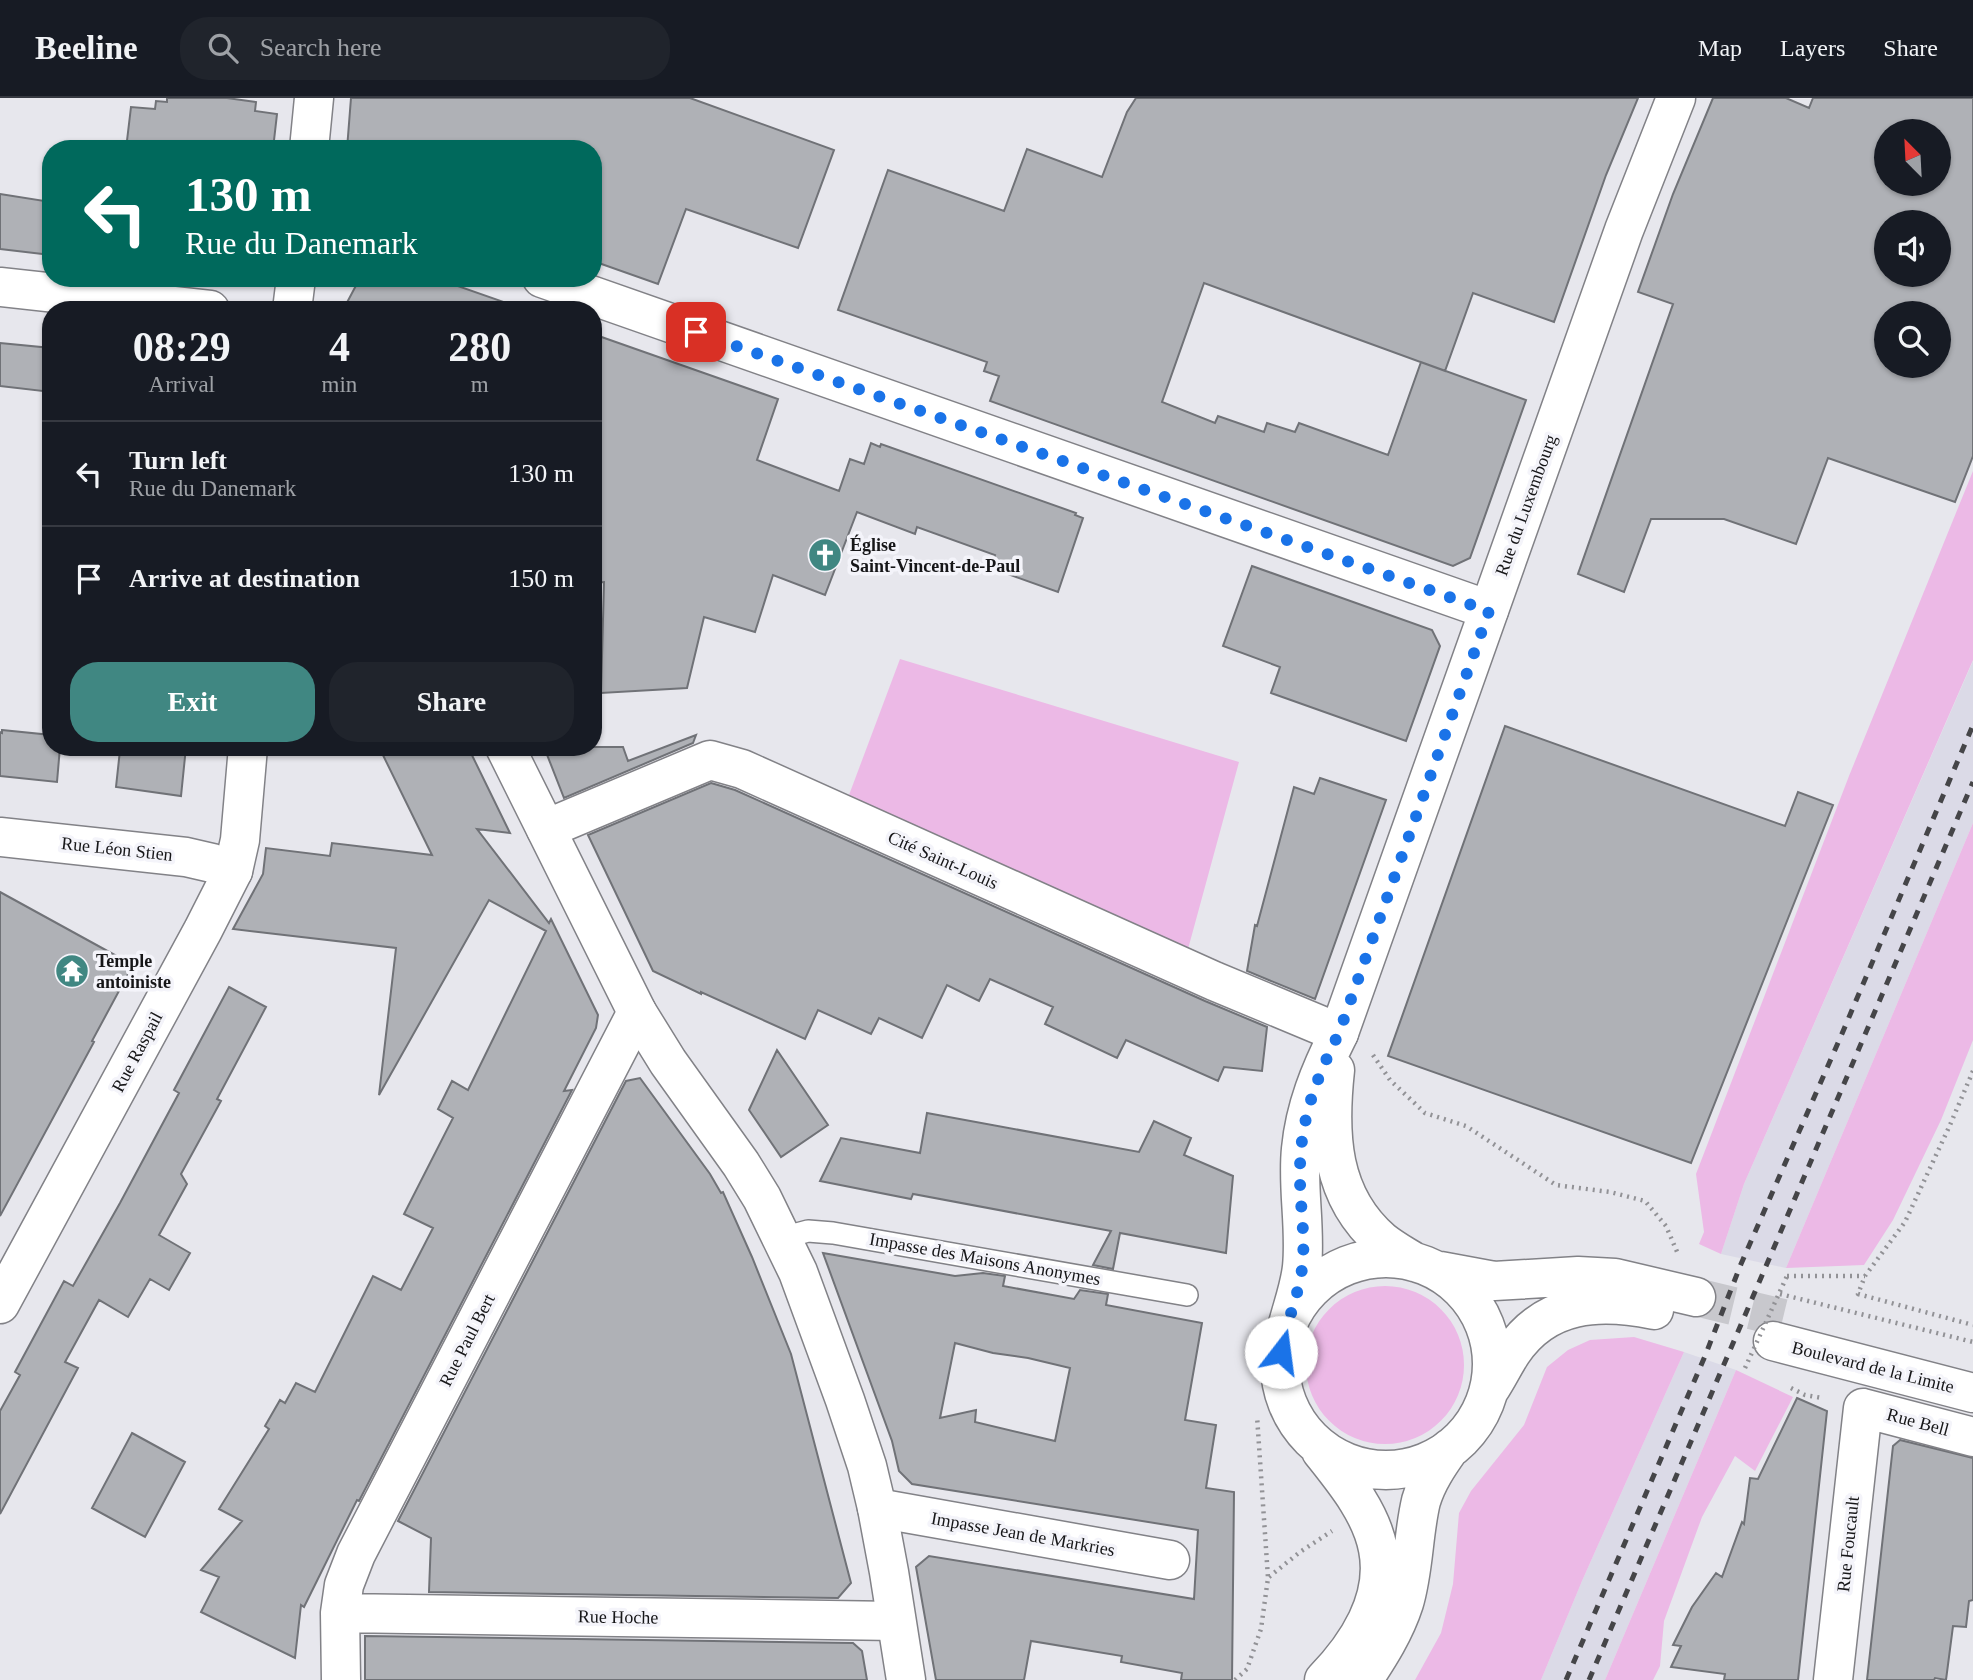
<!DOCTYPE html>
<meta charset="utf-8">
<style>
body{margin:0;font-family:Georgia,serif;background:#20242c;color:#f1f3f6;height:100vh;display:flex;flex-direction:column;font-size:26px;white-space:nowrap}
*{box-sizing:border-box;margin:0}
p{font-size:23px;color:#9ea1a6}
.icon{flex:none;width:38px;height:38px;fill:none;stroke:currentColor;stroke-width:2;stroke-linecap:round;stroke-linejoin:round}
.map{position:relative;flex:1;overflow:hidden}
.sheet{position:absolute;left:42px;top:203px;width:560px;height:455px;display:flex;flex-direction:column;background:#171b24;border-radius:28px;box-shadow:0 2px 5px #0004}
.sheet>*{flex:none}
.hud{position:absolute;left:42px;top:42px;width:560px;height:147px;border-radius:28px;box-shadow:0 2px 5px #0004;background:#00695c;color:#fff;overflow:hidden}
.needle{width:46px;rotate:336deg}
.controls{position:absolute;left:1874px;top:21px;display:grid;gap:14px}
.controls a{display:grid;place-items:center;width:77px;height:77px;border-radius:50%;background:#171b24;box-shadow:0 2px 5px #0004;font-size:35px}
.pin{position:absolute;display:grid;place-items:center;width:60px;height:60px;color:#fff;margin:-30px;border-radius:14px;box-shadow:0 4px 10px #0006}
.me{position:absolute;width:77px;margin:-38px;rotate:15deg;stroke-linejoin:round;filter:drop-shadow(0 0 5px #0008)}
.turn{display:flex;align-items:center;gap:24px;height:147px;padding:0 28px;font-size:32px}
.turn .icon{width:91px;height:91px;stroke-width:2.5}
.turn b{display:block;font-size:49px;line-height:60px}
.eta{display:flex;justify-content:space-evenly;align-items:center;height:119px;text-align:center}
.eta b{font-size:42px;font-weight:800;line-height:49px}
.primary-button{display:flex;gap:14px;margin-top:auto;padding:14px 28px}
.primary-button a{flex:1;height:80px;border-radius:28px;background:#408782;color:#fff;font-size:28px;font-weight:800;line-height:80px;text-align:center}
.primary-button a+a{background:#20242c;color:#f1f3f6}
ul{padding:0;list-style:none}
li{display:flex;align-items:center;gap:21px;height:105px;padding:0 28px;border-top:2px solid #363941}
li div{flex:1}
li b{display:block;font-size:26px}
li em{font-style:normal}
header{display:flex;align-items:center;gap:42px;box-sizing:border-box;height:98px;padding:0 35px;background:#171b24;border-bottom:2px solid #363941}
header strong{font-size:33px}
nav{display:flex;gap:38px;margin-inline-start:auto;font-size:24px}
.search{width:490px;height:63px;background:#20242c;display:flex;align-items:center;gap:18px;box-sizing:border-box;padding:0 24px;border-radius:28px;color:#9ea1a6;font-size:26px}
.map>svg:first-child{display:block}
.built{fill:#dbdae7}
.green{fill:#ecb9e6}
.building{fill:#afb1b6;stroke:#707277;stroke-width:2;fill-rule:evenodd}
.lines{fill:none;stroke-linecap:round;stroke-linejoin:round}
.secondary-tunnel{stroke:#c8c8cd;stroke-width:38;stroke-dasharray:38 19;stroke-linecap:butt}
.service-casing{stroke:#828287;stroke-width:24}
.minor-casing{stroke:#828287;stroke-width:41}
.tertiary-casing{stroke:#828287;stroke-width:41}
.secondary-casing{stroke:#828287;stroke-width:41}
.path{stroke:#929296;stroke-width:4.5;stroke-dasharray:2 5;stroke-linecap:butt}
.service{stroke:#fff;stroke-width:21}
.minor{stroke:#fff;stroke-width:38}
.tertiary{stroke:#fff;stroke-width:38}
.secondary{stroke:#fff;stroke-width:38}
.rail{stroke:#454548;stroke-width:5;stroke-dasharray:9 9;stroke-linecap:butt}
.path-bridge{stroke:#929296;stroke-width:4.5;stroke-dasharray:2 5;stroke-linecap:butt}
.route{stroke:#1a73e8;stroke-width:12;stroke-dasharray:0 21.6}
.labels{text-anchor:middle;stroke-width:7;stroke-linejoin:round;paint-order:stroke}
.street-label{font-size:18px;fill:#161618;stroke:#f4f4fa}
.poi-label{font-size:18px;font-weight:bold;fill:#161618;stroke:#f4f4fa;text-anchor:start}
</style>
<header>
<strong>Beeline</strong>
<div class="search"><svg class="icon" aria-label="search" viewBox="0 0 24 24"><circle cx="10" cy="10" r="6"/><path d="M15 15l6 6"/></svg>Search here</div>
<nav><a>Map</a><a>Layers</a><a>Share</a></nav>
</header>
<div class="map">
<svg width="1973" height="1582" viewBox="0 0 1973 1582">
<rect width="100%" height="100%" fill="#e7e7ed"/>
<path class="built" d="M1973,563V725L1786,1170L1721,1156L1744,1086Z
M1684,1254L1736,1272L1605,1582H1541L1582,1483Z"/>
<path class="green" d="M1973,373V562L1744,1086L1721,1156L1699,1146L1704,1134L1696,1076L1849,678Z
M900,561L1239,664L1188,851L846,705Z
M1973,725V942L1941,1022L1893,1122L1864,1167L1786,1170Z
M1306 1267a79 79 0 1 1 158 0a79 79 0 1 1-158 0Z
M1634,1239L1684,1254L1582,1483L1541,1582H1415L1441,1535L1453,1486L1459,1415L1471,1393L1524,1327L1547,1269L1568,1252L1590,1242Z
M1736,1272L1793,1299L1755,1373L1735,1358L1702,1419L1664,1523L1660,1568L1653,1582H1605Z"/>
<path class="building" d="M167,0H227L256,4L255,13L277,16L273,51H126L131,9L155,11L156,3L167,4Z
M351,0H690L834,52L798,150L686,111L658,186L593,163V51H347Z
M1136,0H1638L1606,77L1554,224L1473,195L1445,273L1204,185L1162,304L1215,325L1218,318L1264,334L1267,325L1295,334L1299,325L1388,357L1421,264L1526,302L1470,460L1453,468L990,303L999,278L984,273L987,264L838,212L888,72L1004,113L1027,51L1102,79L1127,14Z
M1713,0H1786L1809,10L1813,0H1973V358L1955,404L1828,360L1796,446L1724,421H1651L1624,494L1578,476L1673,206L1638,194L1673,96ZM1886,33H1939V86H1886ZM1886,124H1939V177H1886ZM1886,215H1939V268H1886Z
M0,96L51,104V157L0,151Z
M360,180H435L512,207L511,212H343Z
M593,236L778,301L757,362L839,393L850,361L864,366L871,345L880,349L881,346L1076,415L1075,417L1083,420L1058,494L991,470L995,457L917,429L915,436L857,414L825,497L773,477L755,534L704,519L687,590L601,595L604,484L593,485Z
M0,245L51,250V294L0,288Z
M1252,468L1432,532L1440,548L1406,643L1271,595L1280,569L1223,548Z
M1505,628L1785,728L1798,694L1833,707L1691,1065L1388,958Z
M2,632L51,637V649H60L57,684L0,678V634L2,635Z
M696,637L693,645L564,700L544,649H623L628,663Z
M130,649H186L181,698L116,689L120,652L128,653Z
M379,649H468L510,735L477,731L549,825L551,821L598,917L596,930L564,993L572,992L359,1403L357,1402L304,1509L301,1507L295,1560L201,1514L219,1479L201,1472L242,1423L219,1411L269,1331L265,1328L280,1302L285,1305L296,1285L315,1294L373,1178L401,1192L433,1130L404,1116L453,1020L438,1011L452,983L468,992L546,833L489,802L379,997L396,850L233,831L263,776L266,750L330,758L332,745L432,757Z
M1320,680L1386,702L1315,901L1247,873L1255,827L1257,828L1294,689L1314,696Z
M711,685L735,692L1205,903L1267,929L1262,973L1224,969L1218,983L1126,942L1117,960L1045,926L1053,909L990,881L979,903L947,887L922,940L879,920L871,936L818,912L805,941L701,894V896L653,873L588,737Z
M0,794L133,867L92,943L94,944L0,1118Z
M229,889L266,909L217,1001L221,1003L181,1076L187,1086L159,1137L190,1155L169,1192L150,1181L128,1219L99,1202L65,1264L78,1270L0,1416V1313L20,1277L15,1274L64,1183L73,1188L120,1105L179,995L174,992Z
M777,952L828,1027L781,1059L749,1012Z
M640,980L710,1076L721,1095L723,1094L752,1159L791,1256L851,1485L838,1500L429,1494L431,1440L398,1423L626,983Z
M927,1015L1139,1054L1154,1023L1191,1040L1184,1057L1233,1078L1226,1155L1120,1135L1113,1171L1093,1167L1111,1133L913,1096L911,1101L820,1083L841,1040L920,1055Z
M823,1155L955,1178L983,1175L1005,1178L1003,1188L1074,1201L1080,1192L1108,1196L1106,1207L1202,1225L1185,1322L1216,1327L1206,1390L1234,1394L1232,1582H1181L1182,1575L1121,1564L1122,1558L1031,1543L1024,1582H936L916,1469L929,1458L1194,1501L1198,1432L912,1386L899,1373L892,1343ZM955,1245L993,1255L1028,1260L1070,1270L1055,1343L975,1324L976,1312L940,1320Z
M1797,1300L1827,1313L1798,1582H1724L1725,1576L1671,1569L1681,1548L1673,1547L1692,1509L1716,1475L1722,1479L1742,1424L1744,1426L1750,1380L1758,1381Z
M132,1335L185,1364L145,1439L92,1410Z
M1900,1342L1973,1360V1502L1969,1503L1966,1529L1953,1528L1946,1582L1935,1580L1934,1582H1867L1893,1348Z
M365,1538L853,1545L862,1553L867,1582H365Z"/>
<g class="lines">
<path class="secondary-tunnel" d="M1696,1199L1783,1220"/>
<g class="service-casing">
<path id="service" d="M782,1140L808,1133L833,1135L1187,1197"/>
</g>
<g class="minor-casing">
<path id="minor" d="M542,180L1489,512
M0,189L210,212
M546,731L710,662L742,671L1214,883L1339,935
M0,739L186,759L212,765L233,773
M877,1410L1170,1462
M340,1515L896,1523
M341,1582L340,1515L344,1487L356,1456L637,914
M1833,1582L1863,1310L1973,1339"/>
</g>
<g class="tertiary-casing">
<path id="tertiary" d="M309,51L314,0
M292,212L296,180
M505,649L637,914L668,964L741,1066L762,1100L798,1174L845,1302L867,1368L877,1410L889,1474L906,1582
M0,1206L203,832L233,773L240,742L248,649"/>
</g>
<g class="secondary-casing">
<path id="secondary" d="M1335,972C1328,1036 1330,1098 1382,1143C1392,1151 1403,1157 1414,1164
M1280 1266a106 106 0 1 1 212 0a106 106 0 1 1-212 0Z
M1440,1173L1494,1183L1578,1178L1615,1180L1696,1199
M1288,1226C1293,1207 1300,1188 1302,1169C1306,1129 1297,1090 1301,1051C1305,1009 1320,973 1339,935L1624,132L1676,0
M1773,1243L1973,1295
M1490,1291C1498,1279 1504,1266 1512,1254C1546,1203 1600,1201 1654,1212
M1321,1353C1344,1382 1371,1414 1378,1451C1388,1501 1357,1548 1324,1582
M1363,1582C1379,1558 1395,1533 1404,1505C1414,1472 1413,1436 1421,1403C1427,1383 1438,1367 1450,1350"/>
</g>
<path class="path" d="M1373,957L1390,982L1425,1015L1466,1028L1556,1087L1610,1094L1645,1103L1666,1128L1678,1156
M1973,973L1950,1027L1905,1124L1865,1178L1858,1196L1973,1227
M1787,1178H1865
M1780,1196L1973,1244
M1791,1290L1805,1297L1822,1300
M1269,1479L1300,1454L1332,1433
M1235,1582L1247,1571L1261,1531L1268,1480L1257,1318"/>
<use href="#service" class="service"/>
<use href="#minor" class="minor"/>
<use href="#tertiary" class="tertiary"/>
<use href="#secondary" class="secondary"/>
<path class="rail" d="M1566,1582L1705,1258L1741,1166L1841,938L1973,627
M1589,1582L1973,684"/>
<path class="path-bridge" d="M1745,1270L1787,1178"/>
</g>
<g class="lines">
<path class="route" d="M696,234L1489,513L1339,935C1315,983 1299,1025 1300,1079C1300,1110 1306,1140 1302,1171C1298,1199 1286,1226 1281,1254"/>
</g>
<defs>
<g id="church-disc" transform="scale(1.75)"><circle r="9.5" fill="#408782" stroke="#f4f4fa"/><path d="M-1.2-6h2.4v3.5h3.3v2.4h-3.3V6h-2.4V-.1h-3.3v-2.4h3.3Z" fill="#fff"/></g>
<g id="temple-disc" transform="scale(1.75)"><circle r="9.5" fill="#408782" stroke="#f4f4fa"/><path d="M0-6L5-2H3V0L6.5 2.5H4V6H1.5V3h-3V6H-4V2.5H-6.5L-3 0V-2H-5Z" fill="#fff"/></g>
</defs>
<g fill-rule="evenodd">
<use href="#church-disc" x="825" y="457"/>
<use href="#temple-disc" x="72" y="873"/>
</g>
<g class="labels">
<g class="street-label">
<text transform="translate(1526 407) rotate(-70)" y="6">Rue du Luxembourg</text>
<text transform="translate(117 751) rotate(6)" y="6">Rue Léon Stien</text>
<text transform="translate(943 762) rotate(24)" y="6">Cité Saint-Louis</text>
<text transform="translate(137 954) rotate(-62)" y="6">Rue Raspail</text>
<text transform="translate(985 1161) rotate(10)" y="6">Impasse des Maisons Anonymes</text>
<text transform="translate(467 1242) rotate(-63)" y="6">Rue Paul Bert</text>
<text transform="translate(1873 1269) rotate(14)" y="6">Boulevard de la Limite</text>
<text transform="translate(1918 1324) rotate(15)" y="6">Rue Bell</text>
<text transform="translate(1023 1436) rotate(10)" y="6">Impasse Jean de Markries</text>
<text transform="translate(1848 1446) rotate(-84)" y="6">Rue Foucault</text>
<text transform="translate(618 1519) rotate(1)" y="6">Rue Hoche</text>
</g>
<g class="poi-label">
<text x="850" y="453">Église<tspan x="850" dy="21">Saint-Vincent-de-Paul</tspan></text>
<text x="96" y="869">Temple<tspan x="96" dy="21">antoiniste</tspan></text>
</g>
</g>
</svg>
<div class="controls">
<a><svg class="needle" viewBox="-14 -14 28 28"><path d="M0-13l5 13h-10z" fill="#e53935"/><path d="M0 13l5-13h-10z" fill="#9ea1a6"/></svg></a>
<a><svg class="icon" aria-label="sound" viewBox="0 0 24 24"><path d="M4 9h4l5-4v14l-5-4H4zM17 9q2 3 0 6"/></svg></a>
<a><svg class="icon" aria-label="search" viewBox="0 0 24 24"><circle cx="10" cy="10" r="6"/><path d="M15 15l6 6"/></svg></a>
</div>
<div class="pin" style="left:696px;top:234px;background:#d93025"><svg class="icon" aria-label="arrive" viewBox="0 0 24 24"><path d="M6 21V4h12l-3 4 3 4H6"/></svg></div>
<svg class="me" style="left:1281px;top:1254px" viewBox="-20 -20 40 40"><circle r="19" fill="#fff"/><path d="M0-13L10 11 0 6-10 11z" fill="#1a73e8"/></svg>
<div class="hud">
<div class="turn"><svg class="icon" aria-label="left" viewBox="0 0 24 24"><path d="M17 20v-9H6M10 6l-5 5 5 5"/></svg><div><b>130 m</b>Rue du Danemark</div></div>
</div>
<section class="sheet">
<div class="eta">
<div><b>08:29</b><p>Arrival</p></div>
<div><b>4</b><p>min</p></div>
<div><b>280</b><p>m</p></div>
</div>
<ul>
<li><svg class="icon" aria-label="left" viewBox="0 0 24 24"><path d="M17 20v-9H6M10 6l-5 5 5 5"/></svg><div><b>Turn left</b><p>Rue du Danemark</p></div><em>130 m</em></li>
<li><svg class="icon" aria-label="arrive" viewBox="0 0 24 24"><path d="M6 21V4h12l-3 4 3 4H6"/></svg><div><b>Arrive at destination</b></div><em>150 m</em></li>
</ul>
<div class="primary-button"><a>Exit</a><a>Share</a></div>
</section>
</div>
